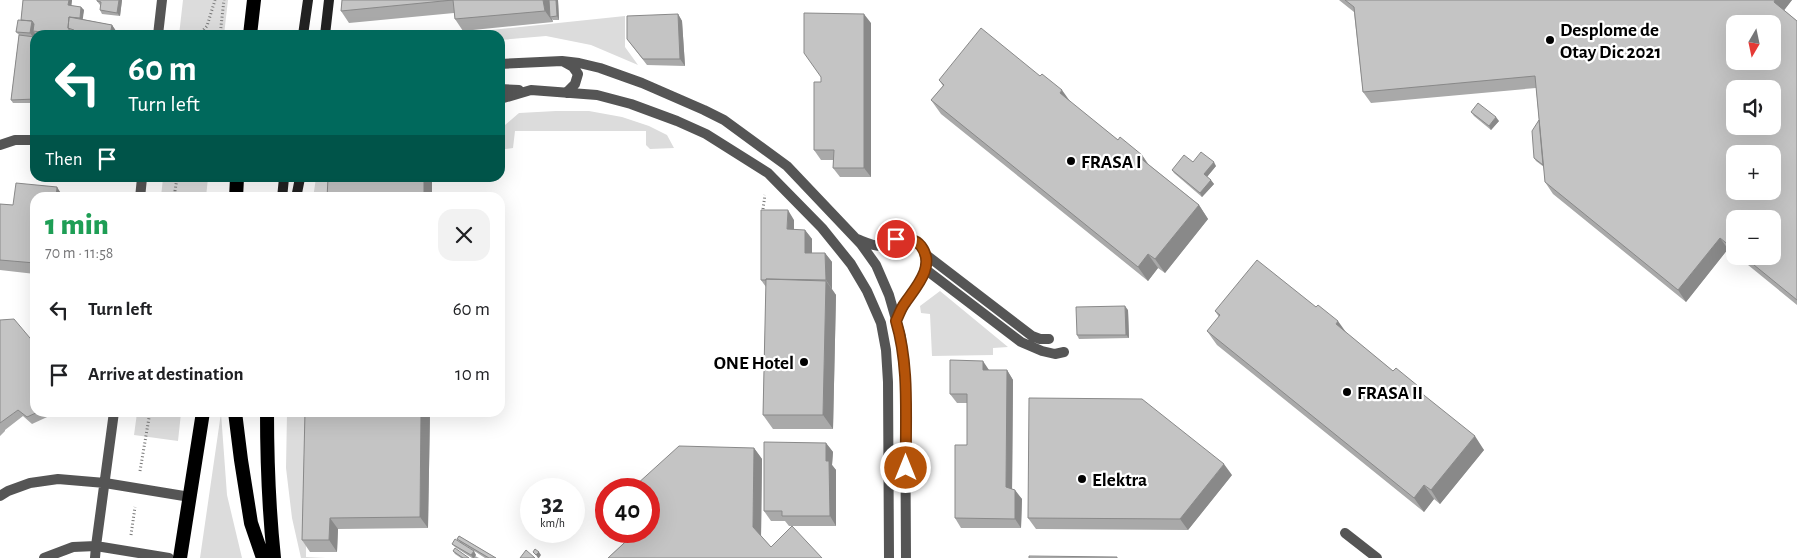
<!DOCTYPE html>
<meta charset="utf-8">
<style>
body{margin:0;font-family:"Alegreya Sans",sans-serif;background:#f2f2f2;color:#202124;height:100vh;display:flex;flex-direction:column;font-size:19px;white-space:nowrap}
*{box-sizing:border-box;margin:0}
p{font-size:16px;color:#757577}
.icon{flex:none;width:28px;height:28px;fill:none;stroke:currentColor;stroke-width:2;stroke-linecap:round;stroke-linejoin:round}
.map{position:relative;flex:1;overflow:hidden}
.sheet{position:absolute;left:30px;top:192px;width:475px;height:225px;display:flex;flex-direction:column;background:#fff;border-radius:15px;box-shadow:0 5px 20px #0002}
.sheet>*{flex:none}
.hud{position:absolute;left:30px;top:30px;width:475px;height:152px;border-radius:15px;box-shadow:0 5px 20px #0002;background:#00695c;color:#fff;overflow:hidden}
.needle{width:32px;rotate:189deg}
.tools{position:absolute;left:1726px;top:15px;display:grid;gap:10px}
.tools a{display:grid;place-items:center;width:55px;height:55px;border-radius:10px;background:#fff;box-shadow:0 5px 20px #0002;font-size:25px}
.speed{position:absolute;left:520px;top:478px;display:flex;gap:10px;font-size:25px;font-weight:700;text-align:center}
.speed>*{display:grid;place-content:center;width:65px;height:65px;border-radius:50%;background:#fff;box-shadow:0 5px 20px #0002;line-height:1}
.speed small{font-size:12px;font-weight:400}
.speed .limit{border:8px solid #d22;background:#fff;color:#111}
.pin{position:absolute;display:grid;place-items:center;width:42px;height:42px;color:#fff;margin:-21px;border:2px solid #fff;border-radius:50%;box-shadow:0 1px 5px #0007}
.me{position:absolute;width:55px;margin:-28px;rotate:0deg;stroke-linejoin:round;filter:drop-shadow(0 0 4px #0008)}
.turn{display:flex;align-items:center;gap:18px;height:105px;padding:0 15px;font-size:22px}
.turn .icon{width:65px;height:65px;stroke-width:2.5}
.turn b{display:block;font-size:35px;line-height:42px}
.then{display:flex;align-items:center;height:48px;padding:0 15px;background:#0003;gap:10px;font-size:19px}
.round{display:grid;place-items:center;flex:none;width:52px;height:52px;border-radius:15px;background:#f2f2f2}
.overview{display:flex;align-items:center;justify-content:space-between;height:85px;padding:0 15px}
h1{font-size:30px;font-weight:800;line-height:38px;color:#1e9e55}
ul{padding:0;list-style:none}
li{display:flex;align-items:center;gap:15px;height:65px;padding:0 15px}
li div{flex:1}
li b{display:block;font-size:19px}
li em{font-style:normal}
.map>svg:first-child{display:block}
.green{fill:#dcdcdc}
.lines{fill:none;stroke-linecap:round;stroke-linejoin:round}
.path{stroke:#777;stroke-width:3;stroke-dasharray:1 2.5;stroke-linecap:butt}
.minor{stroke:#555;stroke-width:10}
.tertiary{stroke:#555;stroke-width:10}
.secondary{stroke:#222;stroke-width:10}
.trunk{stroke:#000;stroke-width:14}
.wall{fill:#a9a9a9}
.shaded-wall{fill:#898989}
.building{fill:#c4c4c4;stroke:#898989;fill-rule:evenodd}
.route-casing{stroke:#753606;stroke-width:12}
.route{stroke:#b45309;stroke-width:9}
.poi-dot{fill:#000;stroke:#fff;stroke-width:2}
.labels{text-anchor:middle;stroke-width:4.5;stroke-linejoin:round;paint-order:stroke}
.poi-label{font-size:19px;font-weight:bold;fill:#000;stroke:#fff;text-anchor:start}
</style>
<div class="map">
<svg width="1797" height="558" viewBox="0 0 1797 558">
<rect width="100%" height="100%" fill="#fff"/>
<path class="green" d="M183,0H228L224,35H179Z
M625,16V47L638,65L591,45L546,36L500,40V35H444Z
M556,111H589L622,117L649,126L667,135L674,148L650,149L646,145V131H515L513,148L505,149V125L519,113Z
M163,178H208L206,197H161Z
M316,178H330L329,197L313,198Z
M940,291L1008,347L993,348V355L932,356L930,314L921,313L920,306Z
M137,413H181L178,441L134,435Z
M221,413L227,495L242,558H200Z
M287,413H307L306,557L326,558H301L292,518L286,468Z"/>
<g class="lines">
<path class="path" d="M199,35L207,26L215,0
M220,35L224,0
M176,198L175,191L177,178
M763,209L765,195
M140,471L150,412
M131,535L135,507"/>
<path class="minor" d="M0,145L15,140H35
M95,558L96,546"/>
<path class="tertiary" d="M158,35L162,0
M564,62L573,67L578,74L575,84L566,93
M500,64L562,61L579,63L600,68L642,83L704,110L724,120L787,166L861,244L876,265L889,295L901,337L905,377L906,558
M500,89L519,90
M500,99L531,90L597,95L631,104L677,121L706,134L768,173L822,228L851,264L867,291L881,323L886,350L888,382L889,558
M140,198L142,178
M857,239C865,242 875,247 883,246C892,245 896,237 908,238C913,239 918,242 921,246C937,266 915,287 905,304C901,309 899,315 896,321
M925,254L1032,336L1040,339H1049
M925,269L1021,342L1042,351L1055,354L1064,352
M0,496L8,491L30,483L58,479L105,483L190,497
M1345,533L1377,558
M96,546L114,412
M44,558L73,547L96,546L169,558"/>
<path class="secondary" d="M303,35L308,0
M325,35L329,0
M282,198L284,178
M296,198L300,178"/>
<path class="trunk" d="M250,35L254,0
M236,198L237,178
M235,412L241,460L251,523L263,558
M267,412C267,461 269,510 274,558
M180,558L203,412"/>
</g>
<path class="wall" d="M23,0H72L71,6L81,7L84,10L82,19L112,25L116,31V35H42L36,34L35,35V103H13L11,100L19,35L16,32L21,20Z
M97,0H122L120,16L102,14L100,10V5L97,1Z
M342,0H558L559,20H553L552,19L553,22L463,31L455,19L454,13L349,23L341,11Z
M1339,0H1792L1784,10L1797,21V305L1737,256H1772L1735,219V255L1728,249L1686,302L1553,194L1545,182L1544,167L1536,161L1534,158L1539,120L1536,88L1371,103L1363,92L1354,12Z
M678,14L682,21L685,66L647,65L627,39Z
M871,23V177H840L833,168V160H821L814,150L821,82Z
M939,80L1070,102L1118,140L1142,155L1149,165L1199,205L1208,219L1165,273L1158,268L1148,281L941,114L931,100L943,86Z
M1471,112L1499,121L1491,130L1474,116Z
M1193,162L1216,166L1207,177L1214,184L1202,197L1174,173L1172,170Z
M35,198V274L0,270V204L13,205Z
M794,220V230H805L812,239V253H825L832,262V289L836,295L833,429H773L763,415L766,287L761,280Z
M1128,310L1129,338L1079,339L1077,335Z
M1215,311L1346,333L1393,371L1418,386L1425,396L1484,450L1440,504L1434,499L1424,512L1217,345L1207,331L1219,317Z
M0,320L35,412H58L32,424L23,416L5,430V431L0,436Z
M989,370H1007L1013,380L1012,489L1022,499L1021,528H961L955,518L967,445V403H957L950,394Z
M305,412H430L428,528L338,529L337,552H310L302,540Z
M826,443L833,452L832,465L836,470V526H789L785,521H771L764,511Z
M754,448L762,459L761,536L771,547L608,558L658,512L649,502V489H638L636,485Z
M1232,475L1188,530L1036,529L1028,518Z
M459,536L496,558H485L462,543L476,555L475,556L479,558H472L455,547L452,544L460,542L457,539Z
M453,551L469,558H461L455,554Z"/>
<path class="shaded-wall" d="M69,0H72L71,9L68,5Z
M119,0H122L120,16L117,13Z
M543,0H550V17L552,19L553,22L545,11Z
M556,0H558L559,20L557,16Z
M1775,0H1792L1782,13L1774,2Z
M81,7L84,10L82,25L79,21Z
M678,14L682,21L685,66L680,59Z
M864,14L871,23V177L864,168Z
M32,21L37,28L33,31L36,34L35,35V40L30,33Z
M112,25L116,31V35H110Z
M1062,90L1072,104L1060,93Z
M1496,117L1499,121L1491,130L1489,126Z
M1142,155L1151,169L1139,157Z
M1214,162L1216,166L1206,178L1204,174Z
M424,178H432V198H424Z
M1211,180L1214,184L1202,197L1200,193Z
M57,187L64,198H56Z
M1199,205L1208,219L1165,273L1155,259Z
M788,210L794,220V239L787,229Z
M805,230L812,239V262L805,253Z
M1720,238L1728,249L1686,302L1678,290Z
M825,253L832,262V289L826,280Z
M1148,254L1158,268L1148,281L1138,267Z
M826,281L836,295L833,429L823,415Z
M1125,306L1128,310L1129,338L1126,335Z
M1338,321L1348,335L1336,324Z
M983,361L989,370H983Z
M1007,370L1013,380L1012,496L1006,487Z
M1418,386L1427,400L1415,388Z
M421,412H430L428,528L420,517Z
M1475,436L1484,450L1440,504L1431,490Z
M826,443L833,452L832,465L836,470V526L830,516L826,461Z
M754,448L762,459L761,539L753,527Z
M1224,464L1232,475L1188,530L1180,519Z
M1424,485L1434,499L1424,512L1414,498Z
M1015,490L1022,499L1021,528L1015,519Z
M330,518L338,529L337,552L329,540Z
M474,551L476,555L474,558H473L471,555Z
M539,552L541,555L539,558H538L536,555Z"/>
<path class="building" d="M23,0H69L68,5L81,7L80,18L69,17L68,28L70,31L74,32L76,35H69L33,31L34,24L32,21L21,20Z
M97,0H119L117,13L100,10L101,2L97,1Z
M342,0H543L545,11L455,19L453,0L341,11Z
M549,0H556L557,16L550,17Z
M1345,0H1775L1774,2L1797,21V300L1743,256H1772V219H1735V250L1720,238L1678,290L1545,182L1535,76L1363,92L1354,7ZM1735,24H1772V61H1735ZM1735,89H1772V126H1735ZM1735,154H1772V191H1735Z
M804,13L864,14V168H833L834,150H814V82H821V77L804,53Z
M678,14L680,59H643L627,39V16Z
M69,17L112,25L110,35H76L77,32H74V30L68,28Z
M18,20L32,21L30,33L16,32Z
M981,28L1040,76L1042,74L1062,90L1060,93L1118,140L1120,137L1142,155L1139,157L1199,205L1155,259L1148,254L1138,267L931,100L944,85L939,80Z
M19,35L35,37V99L11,100Z
M1478,103L1496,117L1489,126L1471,112Z
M1539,120L1543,165L1534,158L1532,131Z
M1201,152L1214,162L1204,174L1211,180L1200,193L1172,170L1184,155L1193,162Z
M328,178H424V198H327Z
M16,183L57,187L56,198H35V263L0,260V204L13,205Z
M761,210H788L787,229L805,230V253H825L826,280L766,279V280H761Z
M1257,260L1316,307L1318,305L1338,321L1336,324L1393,371L1396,368L1418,386L1415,388L1475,436L1431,490L1424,485L1414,498L1207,331L1220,315L1215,311Z
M766,279L826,281L823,415H763Z
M1125,306L1126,335H1077L1076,307Z
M14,319L35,344V412H38L27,417L18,410L0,423V320Z
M950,360L983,361V370H1007L1006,487L1015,490V519L955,518V445H967V394H950Z
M1029,398L1142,399L1224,464L1180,519L1028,518Z
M305,412H421L420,517L330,518L329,540H302Z
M764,442L826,443V461H829L830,516H782V511H764Z
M679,446L754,448L753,527L771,547L792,526L822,558H608L637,531H649V520L659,511L649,499V489H639L636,485Z
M459,536L496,558H489L457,539Z
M455,539L474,551L471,555L452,544Z
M455,548L469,558H463L453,551Z
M535,549L539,552L536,555L533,552Z
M526,550L535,558H520Z
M1029,556L1117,557V558H1029Z"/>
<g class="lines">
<g class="route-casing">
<path id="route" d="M896,239C906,239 915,238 921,246C936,266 916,287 905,303C901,308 899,315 896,321C910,368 905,419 906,468"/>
</g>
<use href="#route" class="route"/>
</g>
<g class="poi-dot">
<circle cx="1550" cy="40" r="5"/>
<circle cx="1071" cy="161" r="5"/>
<circle cx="804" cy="362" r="5"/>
<circle cx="1347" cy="392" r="5"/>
<circle cx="1082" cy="479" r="5"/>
</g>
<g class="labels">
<g class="poi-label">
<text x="1560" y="36">Desplome de<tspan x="1560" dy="22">Otay Dic 2021</tspan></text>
<text x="1081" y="168">FRASA I</text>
<text x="794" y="369" text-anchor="end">ONE Hotel</text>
<text x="1357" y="399">FRASA II</text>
<text x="1092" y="486">Elektra</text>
</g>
</g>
</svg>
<div class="tools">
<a><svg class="needle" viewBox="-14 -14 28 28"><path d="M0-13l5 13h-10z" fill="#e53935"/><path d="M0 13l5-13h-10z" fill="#757577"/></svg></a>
<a><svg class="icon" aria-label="sound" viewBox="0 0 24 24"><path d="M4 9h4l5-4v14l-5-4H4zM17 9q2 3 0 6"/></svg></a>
<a>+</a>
<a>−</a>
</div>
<div class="speed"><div>32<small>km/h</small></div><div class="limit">40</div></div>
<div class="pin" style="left:896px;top:239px;background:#d93025"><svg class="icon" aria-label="arrive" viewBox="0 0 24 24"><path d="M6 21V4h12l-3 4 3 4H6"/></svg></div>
<svg class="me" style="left:906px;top:468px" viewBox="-20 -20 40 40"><circle r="17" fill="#b45309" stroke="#fff" stroke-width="3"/><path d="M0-11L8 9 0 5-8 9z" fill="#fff"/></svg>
<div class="hud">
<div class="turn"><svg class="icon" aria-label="left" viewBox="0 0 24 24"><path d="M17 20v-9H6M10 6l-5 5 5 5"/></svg><div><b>60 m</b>Turn left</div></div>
<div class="then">Then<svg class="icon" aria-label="arrive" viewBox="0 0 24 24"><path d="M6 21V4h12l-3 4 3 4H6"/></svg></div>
</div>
<section class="sheet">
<div class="overview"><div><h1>1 min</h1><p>70 m · 11:58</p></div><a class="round"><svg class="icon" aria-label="close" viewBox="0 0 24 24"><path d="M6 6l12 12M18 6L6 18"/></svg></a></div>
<ul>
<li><svg class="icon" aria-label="left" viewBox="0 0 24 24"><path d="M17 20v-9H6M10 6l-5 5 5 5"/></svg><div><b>Turn left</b></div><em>60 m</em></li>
<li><svg class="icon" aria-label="arrive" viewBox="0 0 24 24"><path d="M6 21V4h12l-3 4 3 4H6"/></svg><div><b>Arrive at destination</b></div><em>10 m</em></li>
</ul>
</section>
</div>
